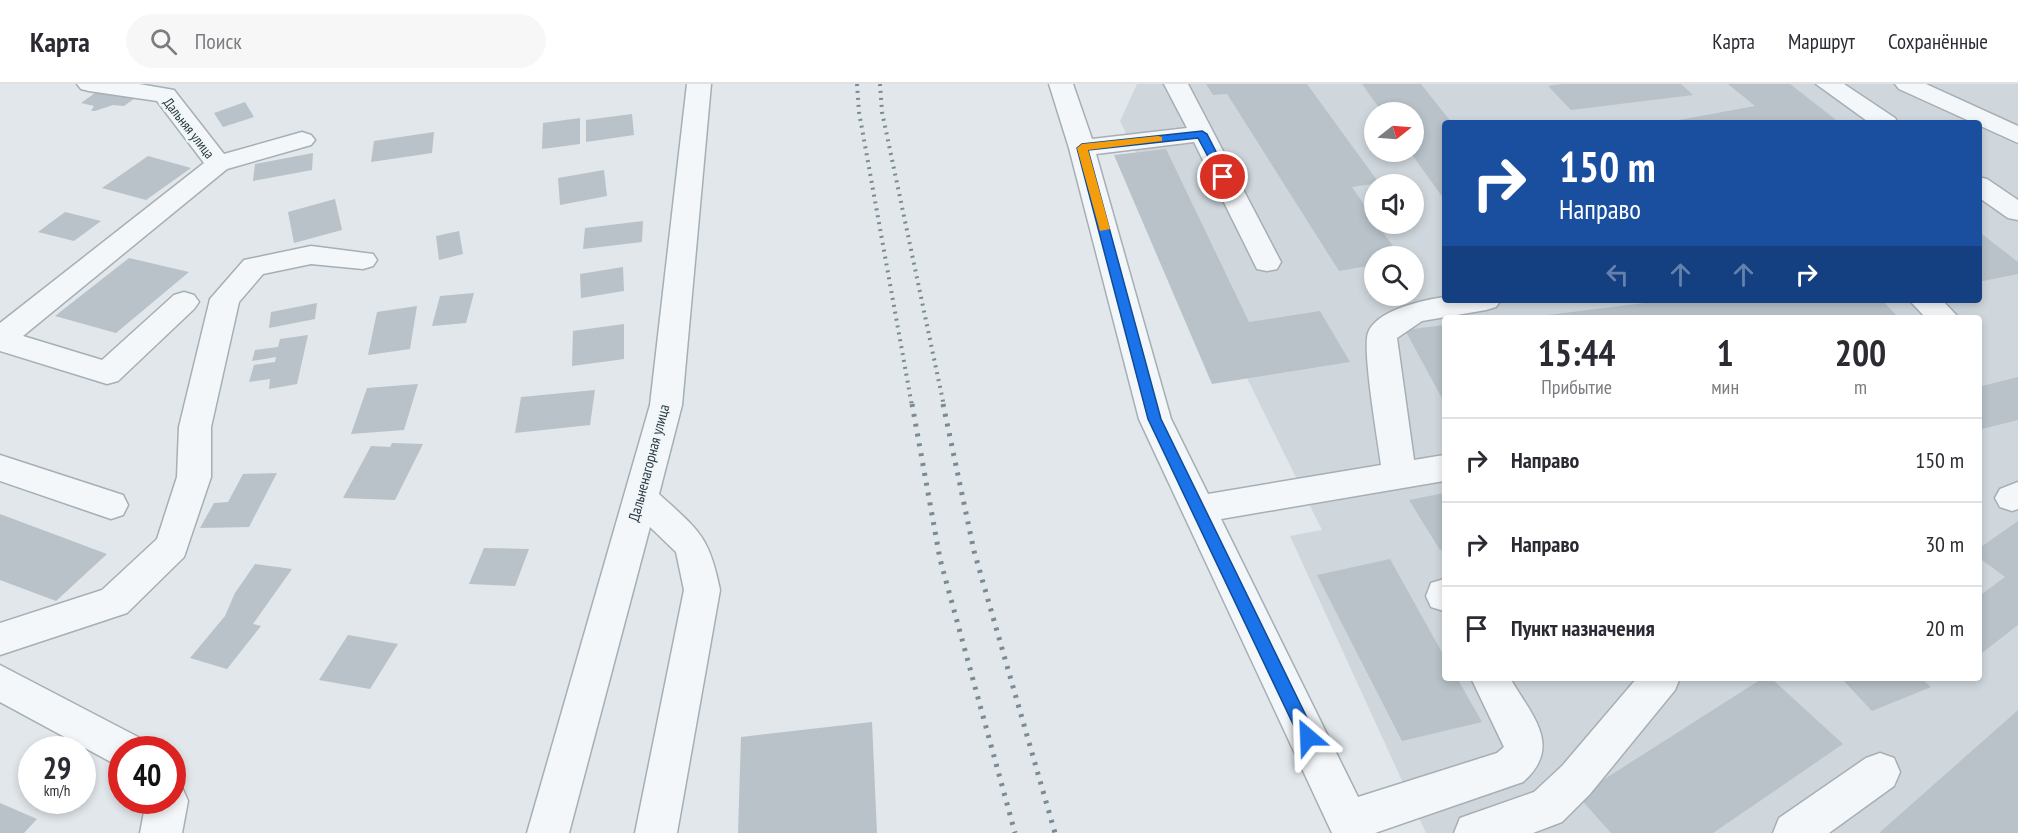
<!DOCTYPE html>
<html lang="ru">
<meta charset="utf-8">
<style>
body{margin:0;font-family:"PT Sans Narrow",sans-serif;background:#f7f7f7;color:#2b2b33;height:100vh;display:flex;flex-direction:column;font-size:22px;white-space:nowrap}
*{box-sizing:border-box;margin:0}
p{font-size:20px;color:#7c7c81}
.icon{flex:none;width:33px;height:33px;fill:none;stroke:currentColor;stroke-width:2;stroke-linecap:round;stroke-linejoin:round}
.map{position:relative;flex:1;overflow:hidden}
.panel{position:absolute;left:1442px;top:231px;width:540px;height:366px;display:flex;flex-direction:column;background:#fff;border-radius:6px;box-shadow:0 3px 9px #0003}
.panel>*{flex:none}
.banner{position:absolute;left:1442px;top:36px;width:540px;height:183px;border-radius:6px;box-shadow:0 3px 9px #0003;background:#1a4fa0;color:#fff;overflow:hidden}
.needle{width:39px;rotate:73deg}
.tools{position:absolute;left:1364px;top:18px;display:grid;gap:12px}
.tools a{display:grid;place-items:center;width:60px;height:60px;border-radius:50%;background:#fff;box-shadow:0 3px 9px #0003;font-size:30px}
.speed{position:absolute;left:18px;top:652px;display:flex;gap:12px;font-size:30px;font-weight:700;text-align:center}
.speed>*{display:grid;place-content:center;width:78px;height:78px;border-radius:50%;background:#fff;box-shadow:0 3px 9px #0003;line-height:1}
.speed small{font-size:15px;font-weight:400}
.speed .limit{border:9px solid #d22;background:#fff;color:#111}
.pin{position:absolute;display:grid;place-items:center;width:51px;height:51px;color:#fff;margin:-26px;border:3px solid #fff;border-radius:50%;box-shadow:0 2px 6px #0007}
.me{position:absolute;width:66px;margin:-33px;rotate:334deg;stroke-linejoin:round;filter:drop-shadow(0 0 4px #0008)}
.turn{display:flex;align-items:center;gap:21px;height:126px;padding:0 18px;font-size:27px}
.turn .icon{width:78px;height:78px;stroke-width:2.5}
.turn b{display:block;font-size:42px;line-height:51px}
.lanes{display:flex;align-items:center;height:57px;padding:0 18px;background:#0003;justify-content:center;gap:30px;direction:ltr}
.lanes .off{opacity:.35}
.eta{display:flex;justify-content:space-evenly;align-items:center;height:102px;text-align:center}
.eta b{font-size:36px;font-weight:700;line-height:42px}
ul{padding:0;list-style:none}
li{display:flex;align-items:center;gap:18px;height:84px;padding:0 18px;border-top:2px solid #e1e1e2}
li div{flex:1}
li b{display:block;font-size:22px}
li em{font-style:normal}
header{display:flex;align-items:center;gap:36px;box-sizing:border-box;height:84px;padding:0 30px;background:#fff;border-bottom:2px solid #e1e1e2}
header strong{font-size:28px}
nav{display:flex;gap:33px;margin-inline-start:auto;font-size:21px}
.search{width:420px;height:54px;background:#f7f7f7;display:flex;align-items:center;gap:15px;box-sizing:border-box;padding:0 21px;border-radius:33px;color:#7c7c81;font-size:22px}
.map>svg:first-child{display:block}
.built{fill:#cfd7dd;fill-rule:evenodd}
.building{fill:#b8c2c8}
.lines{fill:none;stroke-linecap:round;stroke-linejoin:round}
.minor-casing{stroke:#a6afb5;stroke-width:3}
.minor{fill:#f4f7f9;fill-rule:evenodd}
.rail-far1{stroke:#7a8b95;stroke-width:4;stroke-dasharray:2 5;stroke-linecap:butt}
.rail{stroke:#7a8b95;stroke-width:5;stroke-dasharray:3 7;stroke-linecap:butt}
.route{fill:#1a73e8;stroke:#114b97;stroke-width:1.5}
.slow{fill:#f59e0b}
.labels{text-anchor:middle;stroke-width:5;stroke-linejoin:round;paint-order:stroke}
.far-street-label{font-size:14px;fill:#293943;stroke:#f1f6f8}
.street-label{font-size:15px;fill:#293943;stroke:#f1f6f8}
</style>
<header>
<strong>Карта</strong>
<div class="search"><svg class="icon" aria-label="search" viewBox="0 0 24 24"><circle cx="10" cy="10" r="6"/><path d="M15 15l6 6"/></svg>Поиск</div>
<nav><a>Карта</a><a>Маршрут</a><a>Сохранённые</a></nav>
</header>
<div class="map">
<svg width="2018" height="749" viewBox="0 0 2018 749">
<rect width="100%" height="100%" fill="#e1e7eb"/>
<path class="built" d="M1137,0H2018V749H1426L1290,452L1322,446L1120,37ZM1374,28H1413V68H1374ZM1444,39H1978V216H1444ZM1374,100H1413V140H1374ZM1374,172H1413V212H1374ZM1444,234H1978V594H1444Z"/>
<path class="building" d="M1206,0H1307L1379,99L1352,103L1374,135V140H1377L1400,172H1374V181L1339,187L1227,10L1213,11Z
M1362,0H1421L1452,39H1444V115L1410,68H1413V28H1382Z
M1561,0H1681L1693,11L1571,26L1548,2Z
M1728,0H1790L1840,39H1663L1755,22Z
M99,6L138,12L124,22L113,21L95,27H91L94,22L81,19Z
M245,18L254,33L223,43L214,29Z
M632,30L634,51L586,58V36Z
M580,34V60L542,65L543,39Z
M434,48L432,69L371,78L374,57Z
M1166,65L1249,238L1320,227L1350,278L1212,300L1114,71Z
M313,69L312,86L253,97L255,80Z
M148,72L191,84L146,116L102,104Z
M604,86L607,112L560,121L558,94Z
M335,115L342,146L294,159L288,128Z
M65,128L101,137L74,157L38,148Z
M643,137L642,158L583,165L585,144Z
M459,147L463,170L439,176L436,152Z
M1978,147L2018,178V190L1978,198Z
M129,174L189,188L116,249L55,232Z
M623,183L624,207L581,214L580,190Z
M474,209L466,239L432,242L440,212Z
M1668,216H1882L1899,234H1523Z
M317,219L315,235L269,244L271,228Z
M417,222L410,265L368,271L377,228Z
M624,240V275L572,282L573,247Z
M1444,241V318L1405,246Z
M308,251L297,300L269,305L270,295L249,298L254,281L275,278L276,273L252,277L255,266L278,263L280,255Z
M2018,293V336L1978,346V303Z
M418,300L404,346L351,350L367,304Z
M595,306L590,341L515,349L521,313Z
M392,359L423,360L395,416L343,414L371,362L390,363Z
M277,389L249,443L200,444L214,419L228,418L243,390Z
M1444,409V465L1440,466L1409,416Z
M0,430L107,470L56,517L0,496Z
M2018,437V541L1978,572V513L2005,493L1978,473V465Z
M484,464L529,465L515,502L469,500Z
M1390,475L1444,572V594H1457L1482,638L1402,657L1317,491Z
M255,480L292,485L253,540L261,542L227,585L190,574L225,532L235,509Z
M348,551L398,560L370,605L319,596Z
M1763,594H1771L1843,660L1713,749H1611L1578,712Z
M1841,594H1921L1931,603L1872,627Z
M2018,626V749H1879Z
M872,638L877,749H738L741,653Z
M0,719L37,735L24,749H0Z"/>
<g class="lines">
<g class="minor-casing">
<path id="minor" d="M77,0H139L174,6L224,70L302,48L311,51L315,56L311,61L227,85L23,252L102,276L174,211L184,208L194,211L199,218L194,225L118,297L107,300L0,267V239L204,79L157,17L89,7L81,5Z
M687,0H711L682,321L659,410C698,446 709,451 720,506L677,749H635L684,506L676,468L650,443L569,749H527L650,321Z
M1049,0H1073L1092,55L1187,44L1164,0H1188L1281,178L1277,185L1267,187L1257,185L1194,58L1096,70L1171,335L1208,410L1381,381C1378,358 1362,266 1368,249C1376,226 1424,216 1444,213V216H1501L1496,223L1486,226L1422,237L1397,254L1414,376L1444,371V397L1221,435L1358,713L1497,669L1504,663L1471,594H1510C1531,631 1564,662 1523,698L1375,749H1332L1139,335L1069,64Z
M1816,0H1844L1895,34L1898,39H1870Z
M1895,0H1926L2018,42V59L1899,5Z
M1978,93L1987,95L2018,116V136L2008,134L1978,113Z
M311,162L373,170L377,176L373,182L363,185L311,180L263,190L239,218L211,343V393L184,473L127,529L0,571V539L102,506L157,455L177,393L179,343L210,215L244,176Z
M1909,216H1942L1959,234H1926Z
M0,371L123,411L128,421L123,431L111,435L0,397Z
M2018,398V425L2012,427L2000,423L1995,414L2000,405Z
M1444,495V527L1431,523L1426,512L1431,499Z
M0,581L138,653L144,666H122V684L0,618Z
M1637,594H1680L1675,606L1590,710L1562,738L1533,749H1454L1460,734L1534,708L1562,682Z
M1880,669L1894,674L1900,688L1894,702L1829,749H1773L1779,734L1866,674Z
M172,699L182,703L188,717L182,749H140L146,717H172Z"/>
</g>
<use href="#minor" class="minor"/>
<path class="rail-far1" d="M857,0L859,28L912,322
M880,0L882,28L944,322"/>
<path class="rail" d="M912,320L940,475L1015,749
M943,320L974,467L1055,749"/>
</g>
<path class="route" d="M1202,47L1207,50L1229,93L1227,95H1220L1198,54L1088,66L1161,335L1314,648L1317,653L1314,659L1308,661L1302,659L1148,335L1077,64L1082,60Z"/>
<path class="slow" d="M1158,52L1162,53V57L1088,66L1110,145L1100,147L1077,64L1082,60Z"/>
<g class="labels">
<g class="far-street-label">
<text transform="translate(189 44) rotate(52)" y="5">Дальняя улица</text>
</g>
<g class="street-label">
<text transform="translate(649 379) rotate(-75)" y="5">Дальненагорная улица</text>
</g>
</g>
</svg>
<div class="tools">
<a><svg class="needle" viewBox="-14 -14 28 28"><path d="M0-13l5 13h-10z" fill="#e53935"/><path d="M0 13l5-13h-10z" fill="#7c7c81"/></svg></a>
<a><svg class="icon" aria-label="sound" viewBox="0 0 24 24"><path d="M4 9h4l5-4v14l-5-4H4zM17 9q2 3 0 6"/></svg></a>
<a><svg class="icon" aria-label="search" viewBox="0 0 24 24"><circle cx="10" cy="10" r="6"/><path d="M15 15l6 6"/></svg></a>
</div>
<div class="speed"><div>29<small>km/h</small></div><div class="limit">40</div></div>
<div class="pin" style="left:1223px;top:93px;background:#d93025"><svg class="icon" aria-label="arrive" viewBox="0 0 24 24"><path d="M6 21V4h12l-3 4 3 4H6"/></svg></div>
<svg class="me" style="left:1308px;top:653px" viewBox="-20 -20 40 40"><path d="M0-17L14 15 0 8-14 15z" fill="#1a73e8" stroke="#fff" stroke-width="4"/></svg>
<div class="banner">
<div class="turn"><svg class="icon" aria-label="right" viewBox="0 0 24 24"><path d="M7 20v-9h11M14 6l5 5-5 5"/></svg><div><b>150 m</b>Направо</div></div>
<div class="lanes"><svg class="icon off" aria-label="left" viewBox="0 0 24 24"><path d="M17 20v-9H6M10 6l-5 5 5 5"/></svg><svg class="icon off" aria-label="ahead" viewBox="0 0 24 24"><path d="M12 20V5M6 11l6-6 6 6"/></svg><svg class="icon off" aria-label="ahead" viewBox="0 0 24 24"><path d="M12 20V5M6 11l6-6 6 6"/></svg><svg class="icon" aria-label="right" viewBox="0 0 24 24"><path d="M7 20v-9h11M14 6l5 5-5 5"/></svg></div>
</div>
<section class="panel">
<div class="eta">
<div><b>15:44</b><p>Прибытие</p></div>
<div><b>1</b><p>мин</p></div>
<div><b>200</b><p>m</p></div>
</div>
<ul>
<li><svg class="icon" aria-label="right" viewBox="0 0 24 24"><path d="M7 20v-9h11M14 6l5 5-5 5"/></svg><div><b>Направо</b></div><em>150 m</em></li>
<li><svg class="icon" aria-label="right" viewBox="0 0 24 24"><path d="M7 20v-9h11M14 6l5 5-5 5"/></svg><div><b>Направо</b></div><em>30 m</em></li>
<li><svg class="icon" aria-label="arrive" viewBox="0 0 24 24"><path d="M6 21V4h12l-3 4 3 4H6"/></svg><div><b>Пункт назначения</b></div><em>20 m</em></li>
</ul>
</section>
</div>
